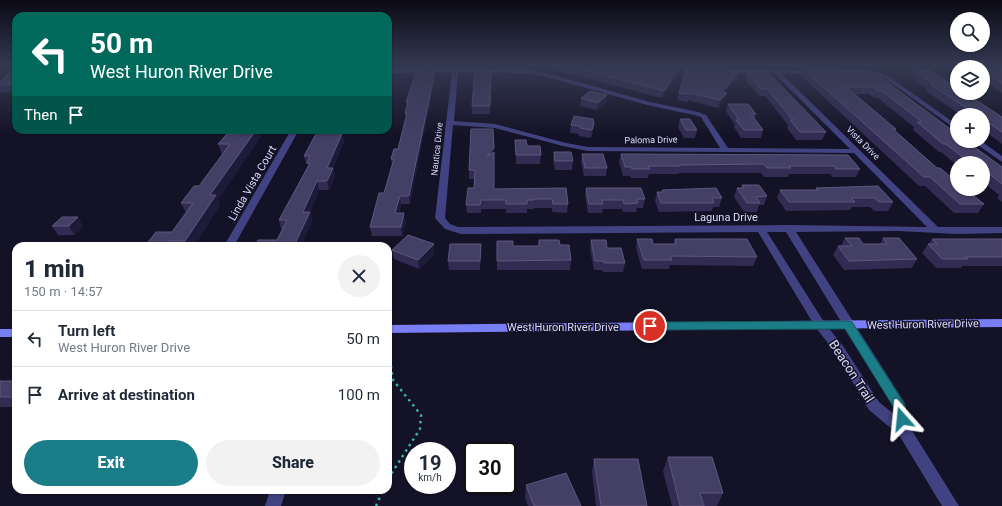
<!DOCTYPE html>
<meta charset="utf-8">
<style>
body{margin:0;font-family:Roboto,sans-serif;background:#f2f2f3;color:#1f2937;height:100vh;display:flex;flex-direction:column;font-size:15px;white-space:nowrap}
*{box-sizing:border-box;margin:0}
p{font-size:13px;color:#747a83}
.icon{flex:none;width:22px;height:22px;fill:none;stroke:currentColor;stroke-width:2;stroke-linecap:round;stroke-linejoin:round}
.map{position:relative;flex:1;overflow:hidden}
.drawer{position:absolute;left:12px;top:242px;width:380px;height:252px;display:flex;flex-direction:column;background:#fff;border-radius:12px;box-shadow:0 1px 3px #0004}
.drawer>*{flex:none}
.top-card{position:absolute;left:12px;top:12px;width:380px;height:122px;border-radius:12px;box-shadow:0 1px 3px #0004;background:#00695c;color:#fff;overflow:hidden}
.buttons{position:absolute;left:950px;top:12px;display:grid;gap:8px}
.buttons a{display:grid;place-items:center;width:40px;height:40px;border-radius:50%;background:#fff;box-shadow:0 1px 3px #0004;font-size:20px}
.speed{position:absolute;left:404px;top:442px;display:flex;gap:8px;font-size:20px;font-weight:700;text-align:center}
.speed>*{display:grid;place-content:center;width:52px;height:52px;border-radius:50%;background:#fff;box-shadow:0 1px 3px #0004;line-height:1}
.speed small{font-size:10px;font-weight:400}
.speed .limit{border:2px solid #111;border-radius:6px;background:#fff;color:#111}
.pin{position:absolute;display:grid;place-items:center;width:34px;height:34px;color:#fff;margin:-17px;border:2px solid #fff;border-radius:50%;box-shadow:0 1px 4px #0007}
.me{position:absolute;width:44px;margin:-22px;rotate:342deg;stroke-linejoin:round;filter:drop-shadow(0 0 3px #0008)}
.turn{display:flex;align-items:center;gap:14px;height:84px;padding:0 12px;font-size:18px}
.turn .icon{width:52px;height:52px;stroke-width:2.5}
.turn b{display:block;font-size:28px;line-height:34px}
.then{display:flex;align-items:center;height:38px;padding:0 12px;background:#0003;gap:8px;font-size:15px}
.round{display:grid;place-items:center;flex:none;width:42px;height:42px;border-radius:21px;background:#f2f2f3}
.summary{display:flex;align-items:center;justify-content:space-between;height:68px;padding:0 12px}
h1{font-size:24px;font-weight:800;line-height:30px}
.action{display:flex;gap:8px;margin-top:auto;padding:8px 12px}
.action a{flex:1;height:46px;border-radius:24px;background:#1b7d88;color:#fff;font-size:16px;font-weight:800;line-height:46px;text-align:center}
.action a+a{background:#f2f2f3;color:#1f2937}
ul{padding:0;list-style:none}
li{display:flex;align-items:center;gap:12px;height:56px;padding:0 12px;border-top:1px solid #e0e1e3}
li div{flex:1}
li b{display:block;font-size:15px}
li em{font-style:normal}
.map>svg:first-child{display:block}
.lines{fill:none;stroke-linecap:round;stroke-linejoin:round}
.path{stroke:#3ab0a1;stroke-width:2.5;stroke-dasharray:2.5 4;stroke-linecap:butt}
.street{fill:#414281;fill-rule:evenodd}
.secondary{fill:#797ef4;fill-rule:evenodd}
.wall{fill:#322c53;fill-rule:evenodd}
.shaded-wall{fill:#1e1a39}
.building{fill:#443f65;stroke:#5c577d}
.route{fill:#1b7d88;stroke:#125158}
.labels{text-anchor:middle;stroke-width:3;stroke-linejoin:round;paint-order:stroke}
.far-street-label{font-size:9px;fill:#dcdafc;stroke:#141226}
.street-label{font-size:11px;fill:#dcdafc;stroke:#141226}
.near-street-label{font-size:13px;fill:#dcdafc;stroke:#141226}
</style>
<div class="map">
<svg width="1002" height="506" viewBox="0 0 1002 506">
<rect width="100%" height="100%" fill="#141226"/>
<g class="lines">
<path class="path" d="M388,479L420,429L421,415L393,380L390,360
M376,506L383,490"/>
<path class="street" d="M1,65H8L0,71Z
M453,65H459V69H528L550,74L650,102L698,112L706,115L728,148L850,149L774,73H716L713,71L716,69L816,70L817,71L814,73H781L938,227H1002V233L957,234L898,231L796,232L905,403L911,429L959,506H942L899,435L869,410L835,352L816,328L758,232L461,234L445,229L435,218L452,72L388,73V69H453ZM458,72L528,73L547,77L647,105L694,115L701,117L720,148L588,147L566,143L495,124L454,121ZM453,125L495,128L563,146L588,151L854,153L927,227L789,225L458,227L450,224L445,218ZM767,232H786L894,408L895,415L879,402L843,346L824,322Z
M830,69H863L887,75L957,125V130L883,77L863,73L828,72L827,71Z
M291,130H299L234,246H224Z
M972,141H981L1002,156V162Z
M270,490H286L281,506H265Z"/>
<path class="secondary" d="M1002,319V327L388,333V325Z
M0,329H16V337H0Z"/>
</g>
<path class="wall" d="M420,65H437V68H435V74L433,88L410,204H401L399,213L406,222L402,236H372L370,227L384,193L392,164L391,159L398,149L406,120L405,113L407,106L406,102L420,67Z
M547,65H683L682,69L662,98L547,68Z
M687,65H725L724,67L737,79L725,93H727L725,100L718,108L688,100V102L677,100ZM704,65L723,67H716Z
M790,65H829L828,68L842,71H872L1002,167V202L997,198L999,195L983,182V163H957V165L941,152H939L913,130L914,127L878,98H874L869,94H855L896,129L895,131L937,168L984,204L978,213H954L925,186H919L800,75L802,68H793Z
M966,65H1002V93L984,81V67Z
M16,69V91L15,92L0,93V81Z
M491,70L490,114H472V106Z
M914,70L1002,117V144L983,130V115H961L926,91L927,89L911,78Z
M747,72L826,132L822,140H796L787,128L788,125L765,96H759L745,79Z
M581,98L606,103L597,110L580,106Z
M728,104L756,114L755,119L763,130L761,138H741L734,127L735,125L726,111Z
M680,119L697,130L695,138H684L678,127Z
M594,123L593,131L591,138L579,136V134L570,133L571,125Z
M493,129L494,189L566,188L568,204L567,213L552,212V208H534V209H527V213H506V209H481V213H467L466,205L474,188V179H469V170Z
M239,130H265L218,199L220,205L194,246H145L172,232L186,213L181,203L199,186L223,154H222L218,144L237,134Z
M318,130H345L342,136L344,142L333,168L335,176L329,190H319L310,212L312,221L301,246H255L277,240L283,229H281L279,220L308,166V164H306L304,156Z
M515,140L527,146L541,155L540,164H516Z
M554,152L573,161L572,170H555L553,160Z
M582,154L607,168L606,176H584L581,162Z
M621,154L848,155L860,169L856,177H833L830,174H789L788,177H764L761,173H679L678,174H649L648,178H631L630,176H623L619,162Z
M742,185L767,196L764,205H759L757,212H744L734,197L737,188H741Z
M878,186L893,202L888,211H874L870,207H852L850,210L786,211L777,198L780,190H815L816,188Z
M586,188L645,199L643,208H637L636,212H623L622,209H603L602,213H588L585,196Z
M662,190L722,198L719,207H713L712,211L659,212L655,201L657,192H662Z
M52,226H83L74,235H58Z
M845,238L863,244H880L883,238L917,259L912,268L844,270L833,255L838,246H841Z
M637,239L653,244H673L675,239L757,257L753,266L670,265L669,269H642L636,248Z
M932,239H1002V266H962L961,268H936L922,253L928,244H929Z
M539,240L560,245L571,260L570,270H497V241L513,246H538Z
M591,240L607,248L625,263L623,272H603L602,270H594L590,249Z
M434,244V254L419,269L394,259L392,250Z
M481,253L480,270H449L448,261Z
M0,381H16V407H0Z
M668,457L723,493L717,506H672L663,471Z
M594,459L647,506H596L592,472Z
M526,485L581,506H528L525,498Z"/>
<path class="shaded-wall" d="M681,65H683L682,69L662,98L664,91Z
M435,67V74L433,88L410,204L409,196Z
M739,72L737,79L720,99L722,92Z
M16,80V91L15,92L10,85Z
M727,93L725,100L718,108L720,100Z
M607,95L606,103L597,110L598,103Z
M594,123L593,131L591,138L592,130Z
M256,130H265L218,199L220,205L194,246H187L185,241L210,195Z
M340,130H345L342,136L344,142L331,172L333,168L335,176L329,190L327,181V168Z
M494,148V157L487,156Z
M317,181L319,190L306,221L303,212Z
M400,196L401,204L397,222L395,213Z
M310,212L312,221L301,246H294Z
M404,213L406,222L402,236L401,227Z
M78,217L83,226L74,235L69,226Z
M169,241L171,246H166Z
M434,244V254L419,269L418,260Z
M481,244V253L480,270V261Z"/>
<path class="building" d="M565,65H681L664,91Z
M687,65H704L716,67H728L730,72H739L722,92L727,93L720,100L690,93L689,94L679,93Z
M988,65L1002,66V83L988,74Z
M418,67H435L433,81L409,196H400L395,213H404L401,227H370L379,193H384L394,159H391L394,149H398L407,113H405L408,102H406Z
M475,67L491,70L490,106H472Z
M802,68H839L842,71H872L957,134V141H966L1002,167V184L983,169V163H970L946,144H943L917,122H922L882,91H877L873,87H846L896,129H893L937,168H940L957,182V189H965L984,204H960L930,177H924Z
M16,69V80L10,85H0V81Z
M914,70H930L957,88V93H965L1002,117V132L983,119V115H977L930,84H934Z
M747,72H768L826,132H800L790,120H793L767,89H761Z
M590,91L607,95L598,103L581,98Z
M728,104H748L756,114H751L763,130H744L736,120H739Z
M574,116L593,119L594,123L592,130L580,128V126L571,125Z
M680,119H690L697,130H686Z
M471,129H493L494,148L487,156L494,152V189L566,188L568,204H553L552,199H534V200H527V204H506V200H481L480,205H466L468,188H474L475,170H469Z
M239,130H256L210,195H216L185,241H169L166,246H145L156,232H172L193,203H181L194,186H199L230,144H218L227,134H237Z
M318,130H340L338,134H342L327,168H333L327,181H317L303,212H310L294,246H255L258,240H277L287,220H279L310,163H307L310,156H304Z
M515,140H526L527,146H540L541,155H516Z
M554,152H571L573,161H555Z
M582,154H603L607,168H585Z
M621,154L848,155L860,169H836L834,166H789L791,168H767L764,164L680,165V166H648L650,169H632L631,167H625Z
M742,185H759L767,196L756,197L760,203H747L737,188H744Z
M878,186L893,202H879L875,198H851L855,202H789L780,190H818L816,188Z
M586,188H641L645,199H637L638,203L624,204L623,200H602L603,204H589Z
M716,188L722,198H712L714,203H661L657,192H663L662,190Z
M62,217H78L69,226H52Z
M408,235L434,244L418,260L392,250Z
M845,238H859L863,244H887L883,238H899L917,259L849,261L838,246H852Z
M637,239H652L653,244H676L675,239H747L757,257L670,256L672,260H644Z
M932,239H1002V257H965L968,259H942L928,244H937Z
M539,240H559L560,245H569L571,260L497,261V241H513V246H539Z
M591,240H606L607,248H621L625,263H604L603,261H595Z
M40,244H58L56,246H38Z
M450,244H481L480,261H448Z
M0,381H16V397H0Z
M668,457H712L723,493H700L704,506H680Z
M594,459H638L647,506H601Z
M566,473L581,506H534L526,485Z"/>
<linearGradient id="sky" x2="0" y2="1"><stop stop-color="#0b0a15"/><stop offset="0.48" stop-color="#343952"/><stop offset="1" stop-color="#343952" stop-opacity="0"/></linearGradient>
<rect width="1002" height="136" fill="url(#sky)"/>
<path class="route" d="M848,321L852,322L904,403L908,419L906,422L902,424L897,422L894,408L845,329L650,330L647,329L645,326L647,324L650,322Z"/>
<g class="labels">
<g class="far-street-label">
<text transform="translate(651 140) rotate(-1)" y="3">Paloma Drive</text>
<text transform="translate(863 143) rotate(45)" y="3">Vista Drive</text>
<text transform="translate(437 149) rotate(-84)" y="3">Nautica Drive</text>
</g>
<g class="street-label">
<text transform="translate(252 183) rotate(-60)" y="4">Linda Vista Court</text>
<text x="726" y="221">Laguna Drive</text>
<text transform="translate(923 324) rotate(-1)" y="4">West Huron River Drive</text>
<text x="563" y="331">West Huron River Drive</text>
</g>
<g class="near-street-label">
<text transform="translate(852 371) rotate(57)" y="5">Beacon Trail</text>
</g>
</g>
</svg>
<div class="buttons">
<a><svg class="icon" aria-label="search" viewBox="0 0 24 24"><circle cx="10" cy="10" r="6"/><path d="M15 15l6 6"/></svg></a>
<a><svg class="icon" aria-label="layers" viewBox="0 0 24 24"><path d="M12 4l9 5-9 5-9-5zM3 14l9 5 9-5"/></svg></a>
<a>+</a>
<a>−</a>
</div>
<div class="speed"><div>19<small>km/h</small></div><div class="limit">30</div></div>
<div class="pin" style="left:650px;top:326px;background:#d93025"><svg class="icon" aria-label="arrive" viewBox="0 0 24 24"><path d="M6 21V4h12l-3 4 3 4H6"/></svg></div>
<svg class="me" style="left:902px;top:419px" viewBox="-20 -20 40 40"><path d="M0-17L14 15 0 8-14 15z" fill="#1b7d88" stroke="#fff" stroke-width="4"/></svg>
<div class="top-card">
<div class="turn"><svg class="icon" aria-label="left" viewBox="0 0 24 24"><path d="M17 20v-9H6M10 6l-5 5 5 5"/></svg><div><b>50 m</b>West Huron River Drive</div></div>
<div class="then">Then<svg class="icon" aria-label="arrive" viewBox="0 0 24 24"><path d="M6 21V4h12l-3 4 3 4H6"/></svg></div>
</div>
<section class="drawer">
<div class="summary"><div><h1>1 min</h1><p>150 m · 14:57</p></div><a class="round"><svg class="icon" aria-label="close" viewBox="0 0 24 24"><path d="M6 6l12 12M18 6L6 18"/></svg></a></div>
<ul>
<li><svg class="icon" aria-label="left" viewBox="0 0 24 24"><path d="M17 20v-9H6M10 6l-5 5 5 5"/></svg><div><b>Turn left</b><p>West Huron River Drive</p></div><em>50 m</em></li>
<li><svg class="icon" aria-label="arrive" viewBox="0 0 24 24"><path d="M6 21V4h12l-3 4 3 4H6"/></svg><div><b>Arrive at destination</b></div><em>100 m</em></li>
</ul>
<div class="action"><a>Exit</a><a>Share</a></div>
</section>
</div>
